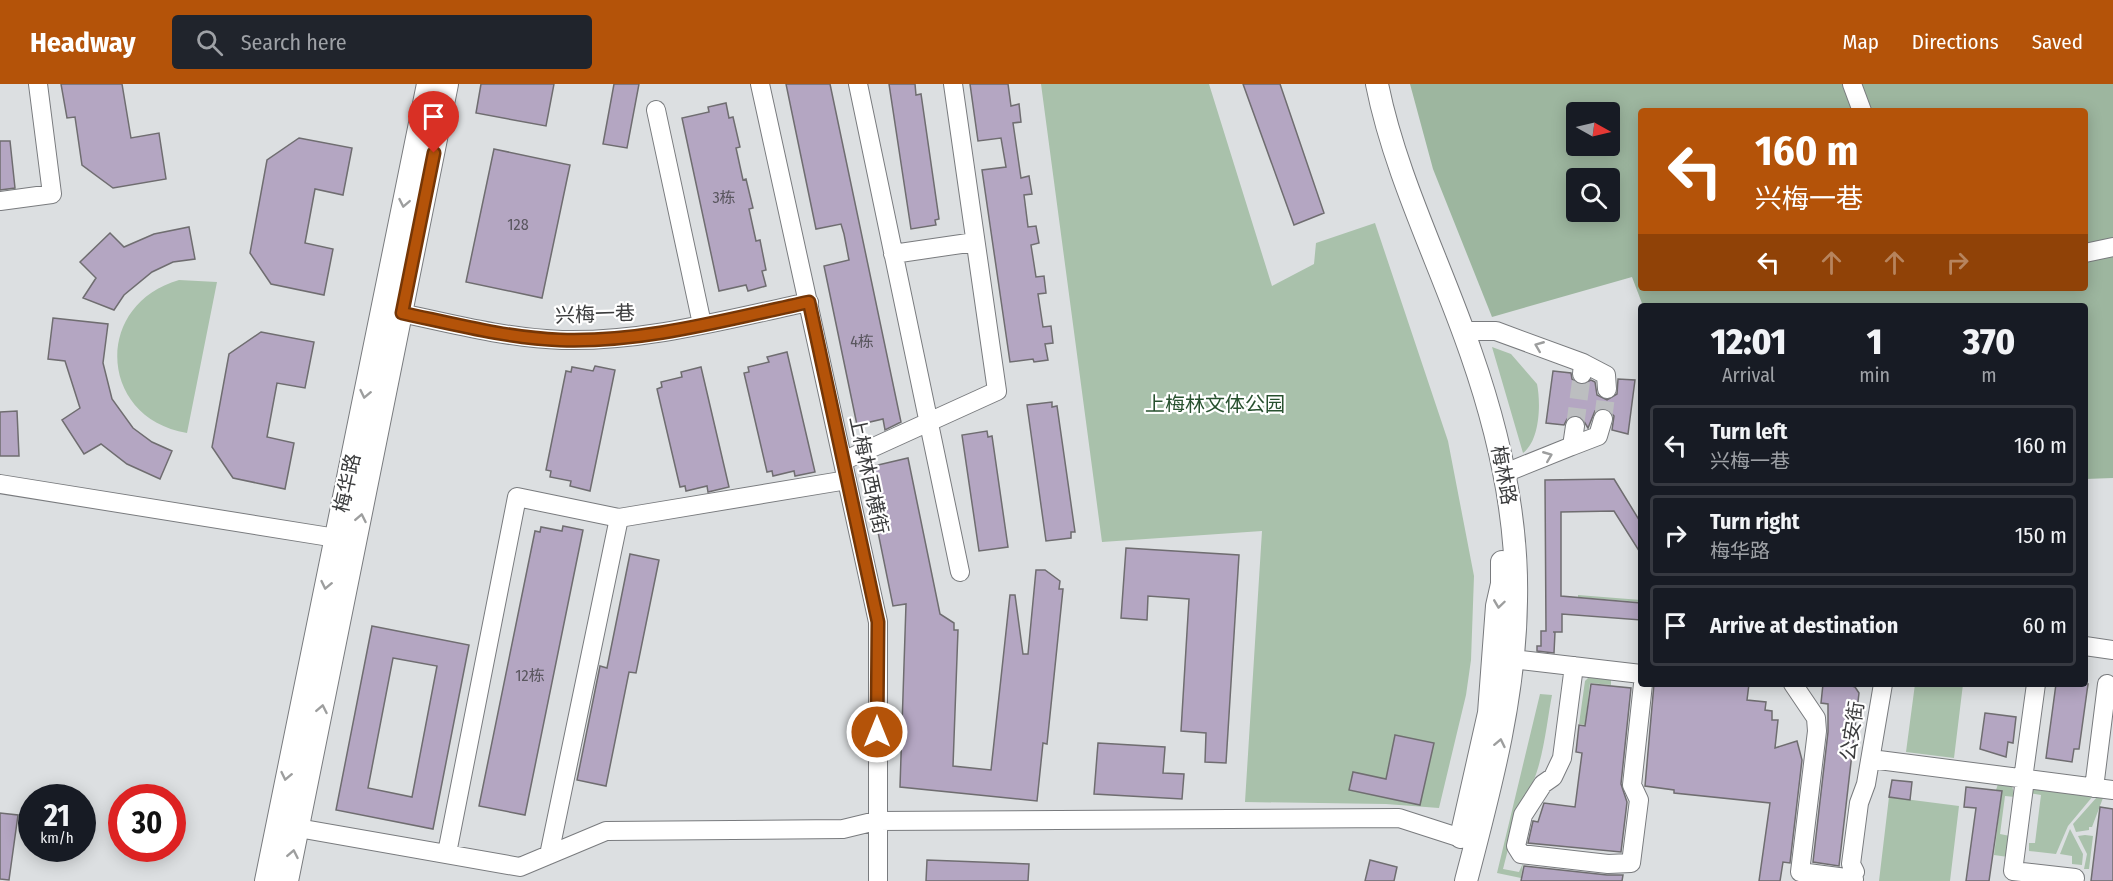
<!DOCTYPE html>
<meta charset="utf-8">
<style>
body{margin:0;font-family:"Fira Sans Condensed","Noto Sans SC",sans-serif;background:#20242c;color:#f1f3f6;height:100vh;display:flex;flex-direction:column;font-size:22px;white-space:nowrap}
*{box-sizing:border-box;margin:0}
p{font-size:20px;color:#9ea1a6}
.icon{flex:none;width:33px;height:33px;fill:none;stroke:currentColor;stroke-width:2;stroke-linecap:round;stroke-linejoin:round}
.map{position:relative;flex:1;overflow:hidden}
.details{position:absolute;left:1638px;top:219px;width:450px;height:384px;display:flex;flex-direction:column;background:#171b24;border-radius:6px;box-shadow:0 3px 15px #0003}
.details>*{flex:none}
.guide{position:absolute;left:1638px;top:24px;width:450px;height:183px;border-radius:6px;box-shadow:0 3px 15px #0003;background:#b45309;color:#fff;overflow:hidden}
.needle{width:39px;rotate:98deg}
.controls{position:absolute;left:1566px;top:18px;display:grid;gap:12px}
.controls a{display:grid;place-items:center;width:54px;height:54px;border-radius:6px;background:#171b24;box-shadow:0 3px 15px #0003;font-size:30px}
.speed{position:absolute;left:18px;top:700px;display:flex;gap:12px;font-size:30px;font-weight:700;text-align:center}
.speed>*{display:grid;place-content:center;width:78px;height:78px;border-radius:50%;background:#171b24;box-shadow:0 3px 15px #0003;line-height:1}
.speed small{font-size:15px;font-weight:400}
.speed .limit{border:9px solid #d22;background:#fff;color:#111}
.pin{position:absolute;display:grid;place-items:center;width:51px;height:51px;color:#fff;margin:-62px -26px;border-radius:50% 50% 50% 0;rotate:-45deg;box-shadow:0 0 6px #0007}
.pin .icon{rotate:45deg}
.me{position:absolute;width:66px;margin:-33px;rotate:0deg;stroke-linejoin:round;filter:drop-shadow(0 0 4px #0008)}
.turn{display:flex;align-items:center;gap:21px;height:126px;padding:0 18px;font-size:27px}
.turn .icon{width:78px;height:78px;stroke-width:2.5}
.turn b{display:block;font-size:42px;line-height:51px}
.lanes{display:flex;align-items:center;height:57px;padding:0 18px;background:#0003;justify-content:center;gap:30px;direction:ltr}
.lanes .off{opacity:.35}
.eta{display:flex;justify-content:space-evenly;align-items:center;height:102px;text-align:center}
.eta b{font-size:36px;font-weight:800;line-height:42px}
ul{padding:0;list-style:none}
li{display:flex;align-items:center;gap:18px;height:81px;margin:0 12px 9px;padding:0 6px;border:3px solid #363941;border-radius:6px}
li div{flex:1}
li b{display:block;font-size:22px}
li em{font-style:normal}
header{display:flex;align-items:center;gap:36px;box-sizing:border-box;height:84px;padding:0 30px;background:#b45309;color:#fff}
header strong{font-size:28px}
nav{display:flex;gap:33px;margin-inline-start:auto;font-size:21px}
.search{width:420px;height:54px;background:#20242c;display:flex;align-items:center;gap:15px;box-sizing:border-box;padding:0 21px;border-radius:6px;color:#9ea1a6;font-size:22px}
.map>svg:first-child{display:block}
.green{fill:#a9c1ab}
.forest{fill:#9db69f;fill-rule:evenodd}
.building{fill:#b4a6c2;stroke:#6f6d70;stroke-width:1.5;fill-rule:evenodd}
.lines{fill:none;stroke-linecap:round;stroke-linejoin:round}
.minor-tunnel{stroke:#bcbec0;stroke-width:18;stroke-dasharray:18 9;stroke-linecap:butt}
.minor-casing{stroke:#797b7e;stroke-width:20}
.major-casing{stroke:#797b7e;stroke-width:24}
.minor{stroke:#fff;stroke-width:18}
.major{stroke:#fff;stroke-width:22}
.oneway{stroke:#9d9e9e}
.route-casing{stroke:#753606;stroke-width:15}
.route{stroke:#b45309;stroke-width:10}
.labels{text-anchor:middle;stroke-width:4.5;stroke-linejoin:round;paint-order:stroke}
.number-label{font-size:16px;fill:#59565e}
.street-label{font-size:20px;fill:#3b3c3d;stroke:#fff}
.park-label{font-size:20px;fill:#28512f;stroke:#fff}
</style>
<header>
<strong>Headway</strong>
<div class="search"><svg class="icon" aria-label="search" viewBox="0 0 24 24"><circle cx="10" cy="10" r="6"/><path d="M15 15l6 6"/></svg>Search here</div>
<nav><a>Map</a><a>Directions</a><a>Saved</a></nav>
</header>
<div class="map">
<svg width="2113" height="797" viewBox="0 0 2113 797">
<rect width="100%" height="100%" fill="#dcdfe1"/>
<path class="green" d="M1041,0H1209L1272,202L1314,180L1316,159L1375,139L1448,357L1474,492L1471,576L1466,611L1439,724L1386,720L1245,718L1262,447L1102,458Z
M179,196L217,198L187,349C99,335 92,221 179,196Z
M1492,263L1511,270L1537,300C1541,319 1540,357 1523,369Z
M1578,511L1641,516V518L1578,513Z
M1589,593L1611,596V601L1590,599L1585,641L1579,640L1585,597Z
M1915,600H1963L1954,674L1906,668Z
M1540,610L1552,611C1546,641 1542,698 1520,718L1503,785L1519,788L1523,779L1521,794L1497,789Z
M1998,700L2012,702L2015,713L2005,712L2000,750L2010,752L2008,773L1994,771L2002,707L1996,706Z
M2030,704L2093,712L2068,742L2056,770L2029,767V759H2035L2041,711L2029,709Z
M1889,713L1959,722L1950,797H1879Z
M2097,713L2103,714L2092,743H2089V746L2076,748L2073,740Z
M2070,745L2083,770L2082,781L2072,780V772L2060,770Z
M2085,751L2093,752L2089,785H2084L2087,770L2078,752Z"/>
<path class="forest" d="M1410,0H2113V394L2085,395V222H1643L1632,193L1492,233L1433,85ZM1641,27H2085V204H1641ZM1576,28H1610V62H1576ZM1576,94H1610V128H1576Z"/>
<path class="building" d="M61,0H122L131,54L159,49L166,95L113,104L82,81L75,33L67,34Z
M481,0H554L546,42L476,29Z
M614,0H639L627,64L603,60Z
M786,0H830L901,338L885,346L883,335L857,341L824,182L849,176L844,150L841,140L816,145Z
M889,0H915L916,11L921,10L939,135L935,136L936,141L911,145Z
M970,0H1008L1011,22L1019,20L1021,38L1013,39L1021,94L1029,92L1032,110L1024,111L1028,143L1036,142L1039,159L1031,161L1036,193L1044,192L1046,209L1038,210L1043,243L1051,242L1053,259L1045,260L1048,276L1034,278L1033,275L1010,278L982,86L1006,83L1001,54L978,57Z
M1243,0H1280L1324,129L1294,141Z
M726,19L729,34L733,33L740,63L736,64L743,96L746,95L753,124L749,125L756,157L760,156L766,186L762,187L766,202L748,207L746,201L719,207L682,34L709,28L708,23Z
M299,54L352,64L343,111L315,105L305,159L333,165L324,211L271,200L250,169L267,76Z
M0,57H10L15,104L0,106Z
M494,65L570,81L542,214L466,198Z
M189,143L195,175L173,178L152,188L124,211L114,226L83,214L96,194L80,178L110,149L124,163L154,150Z
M53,234L108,240L103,279L112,315L133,344L152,358L172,367L160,395L127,380L101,360L84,370L62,336L80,324L65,277L48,275Z
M261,248L314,258L305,304L277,299L267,353L294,359L285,405L233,394L212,363L229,270Z
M787,268L815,388L795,392L794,387L773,392L772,387L767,388L744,289L749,288L748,283L769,278L767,273Z
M595,282L615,286L590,407L570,402L571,397L550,393L551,387L546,386L566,287L571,288L572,283L593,287Z
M701,283L729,403L708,408L707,402L686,407L685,402L680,403L657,305L662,303L661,298L682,293L681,288Z
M1553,287L1571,289L1572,295L1580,301L1591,296L1595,298L1597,311L1607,316L1617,310L1618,295L1635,296L1628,350L1612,346L1614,332L1606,324L1595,327L1588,344L1582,334L1576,331L1567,335L1564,341L1546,339Z
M1052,318V323L1057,322L1075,448H1071V454L1046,457L1027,321Z
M17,327L19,372H0V328Z
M987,347L988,353L992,352L1008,463L979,467L962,351Z
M908,374L940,530L954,539V546H958L953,682L991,686L1010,511H1015L1023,570H1028L1036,486H1045L1060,497L1059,505H1063L1047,660L1043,659L1037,717L900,703L906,520L893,522L865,384Z
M1614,395L1641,439V470L1614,427L1561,428V512L1641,519V536L1562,530V548H1553H1555L1554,569L1537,567V562H1541V547H1546L1545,396Z
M563,442L583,446L525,731L479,722L535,447L540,448L541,443L562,447Z
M1126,464L1239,471L1226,679L1205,678L1206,649L1181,647L1189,515L1148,512L1147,536L1121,534Z
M630,470L659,476L636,589L629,588L606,702L577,696L600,582L607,584Z
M372,542L469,561L433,745L336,726ZM393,574L437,582L412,713L368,704Z
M1591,600L1631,604L1621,700L1627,718L1621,768L1528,759L1533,737L1538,738L1544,719L1575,723L1582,669L1576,668L1579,641L1585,642Z
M1654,600H1749L1747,616L1766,618L1765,626L1772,627V636H1778L1775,664L1797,657L1802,676L1790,779L1783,778L1780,797H1759L1770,719L1674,709V706L1645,702Z
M1823,600H1846L1855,603L1859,609L1839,782L1813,778L1828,648V620L1821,619Z
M2056,600H2088L2079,665H2074L2072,678L2046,674Z
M1985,629L2016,633L2013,659L2008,658L2006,673L1980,665Z
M1395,651L1434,659L1420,721L1349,706L1353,688L1386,695Z
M1098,659L1165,663L1163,689L1184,690L1182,715L1094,710Z
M1892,696L1912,698L1910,716L1889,713Z
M1966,703L2002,707L1989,797H1966L1976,724L1964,723Z
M2100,723L2113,725V797H2091Z
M0,729L18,731L9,796L0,795Z
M927,776L1029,780L1028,797H926Z
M1370,776L1397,783L1394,797H1365Z
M1524,782L1607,791H1623L1622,797H1521Z"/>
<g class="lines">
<path class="minor-tunnel" d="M1603,335L1607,305
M1575,342L1582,290"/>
<g class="minor-casing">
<path id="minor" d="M760,0L878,538V797
M858,0L960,488
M1852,0L1862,27
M656,26L702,240
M0,117L52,110L38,0
M2085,169L2113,163
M893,170L975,158
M387,226C445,238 503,254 562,256C646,258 728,235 809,218
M1464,247H1496L1583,279L1582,290
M1583,279L1606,291L1607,305
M1572,362L1598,352L1603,335
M843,377L997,307L953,0
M1505,389L1572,362L1575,342
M0,400L336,454
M2085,562L2113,566
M1512,575L1641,590
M1574,582L1562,674L1553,693L1543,700L1523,731L1516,762L1521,770L1608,780L1631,779L1639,716L1632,701L1643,600
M1793,600L1816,634L1817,647L1800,788L1854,795
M1871,675L2113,706
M2023,695L2036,600
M2025,695L2013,787L2075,794
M2094,704L2107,600
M298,744L520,783L606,747L843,745L876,737L1399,734L1461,754
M447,769L517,413L619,434
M549,771L619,434L847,396
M1855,788L1851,780L1859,719L1866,700L1883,600"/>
</g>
<g class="major-casing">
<path id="major" d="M1377,0C1395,91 1441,181 1471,269C1499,349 1518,432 1516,517C1515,613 1490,705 1466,797
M1461,753L1489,629L1497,522L1502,500V478
M266,797L428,0
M287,797L447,0"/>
</g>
<use href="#minor" class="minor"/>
<use href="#major" class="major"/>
</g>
<defs><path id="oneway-chevron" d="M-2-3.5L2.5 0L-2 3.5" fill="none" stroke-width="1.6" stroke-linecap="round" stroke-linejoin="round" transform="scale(1.5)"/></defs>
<g class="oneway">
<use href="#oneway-chevron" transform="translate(404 119) rotate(101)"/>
<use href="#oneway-chevron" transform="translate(1539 262) rotate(-158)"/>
<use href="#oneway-chevron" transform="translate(365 310) rotate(102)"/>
<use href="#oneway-chevron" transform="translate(1548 372) rotate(-22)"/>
<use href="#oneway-chevron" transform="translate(361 434) rotate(-79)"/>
<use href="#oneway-chevron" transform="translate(326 501) rotate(102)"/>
<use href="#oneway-chevron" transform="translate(1499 520) rotate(98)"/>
<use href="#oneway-chevron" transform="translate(322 625) rotate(-79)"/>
<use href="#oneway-chevron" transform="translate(1500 659) rotate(-78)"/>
<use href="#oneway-chevron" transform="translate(286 692) rotate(102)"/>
<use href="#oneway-chevron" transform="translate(293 770) rotate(-79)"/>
</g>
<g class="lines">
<g class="route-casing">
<path id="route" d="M434,69L402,229C454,240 507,254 560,256C644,259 728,235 809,218L878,538L877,648"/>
</g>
<use href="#route" class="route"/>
</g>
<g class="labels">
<g class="number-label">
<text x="724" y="119">3栋</text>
<text x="518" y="146">128</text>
<text x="862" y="263">4栋</text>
<text x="530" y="597">12栋</text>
</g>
<g class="street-label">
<text transform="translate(595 230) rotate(-2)" y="7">兴梅一巷</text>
<text transform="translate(869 391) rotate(78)" y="7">上梅林西横街</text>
<text transform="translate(1504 391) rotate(79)" y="7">梅林路</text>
<text transform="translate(347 399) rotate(-78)" y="7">梅华路</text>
<text transform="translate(1852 647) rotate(-81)" y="7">公安街</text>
</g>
<g class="park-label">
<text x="1215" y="327">上梅林文体公园</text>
</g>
</g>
</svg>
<div class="controls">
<a><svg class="needle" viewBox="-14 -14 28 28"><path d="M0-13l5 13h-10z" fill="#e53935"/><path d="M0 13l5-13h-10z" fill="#9ea1a6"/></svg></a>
<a><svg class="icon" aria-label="search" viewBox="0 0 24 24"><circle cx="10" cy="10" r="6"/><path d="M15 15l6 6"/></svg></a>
</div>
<div class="speed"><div>21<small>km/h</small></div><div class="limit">30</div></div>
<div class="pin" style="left:434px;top:69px;background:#d93025"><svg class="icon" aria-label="arrive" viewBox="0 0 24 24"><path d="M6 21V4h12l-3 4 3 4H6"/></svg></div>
<svg class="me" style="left:877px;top:648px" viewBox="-20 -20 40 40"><circle r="17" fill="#b45309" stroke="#fff" stroke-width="3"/><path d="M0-11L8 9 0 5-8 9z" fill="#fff"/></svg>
<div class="guide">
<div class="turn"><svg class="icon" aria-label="left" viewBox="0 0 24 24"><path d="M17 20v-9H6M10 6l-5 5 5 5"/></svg><div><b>160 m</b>兴梅一巷</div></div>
<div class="lanes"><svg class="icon" aria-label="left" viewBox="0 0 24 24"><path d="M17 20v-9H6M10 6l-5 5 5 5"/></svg><svg class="icon off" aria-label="ahead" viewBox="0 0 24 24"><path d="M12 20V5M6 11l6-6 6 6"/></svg><svg class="icon off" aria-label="ahead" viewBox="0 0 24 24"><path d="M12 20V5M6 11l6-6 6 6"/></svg><svg class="icon off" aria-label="right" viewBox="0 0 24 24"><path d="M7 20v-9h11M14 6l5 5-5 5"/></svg></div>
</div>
<section class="details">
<div class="eta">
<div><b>12:01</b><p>Arrival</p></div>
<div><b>1</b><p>min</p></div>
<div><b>370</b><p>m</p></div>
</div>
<ul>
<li><svg class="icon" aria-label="left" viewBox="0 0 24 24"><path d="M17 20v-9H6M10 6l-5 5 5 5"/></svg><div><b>Turn left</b><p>兴梅一巷</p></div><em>160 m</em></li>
<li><svg class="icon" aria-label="right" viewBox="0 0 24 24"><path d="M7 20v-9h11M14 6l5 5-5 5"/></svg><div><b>Turn right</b><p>梅华路</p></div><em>150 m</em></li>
<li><svg class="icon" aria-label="arrive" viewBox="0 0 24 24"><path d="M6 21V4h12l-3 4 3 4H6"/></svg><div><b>Arrive at destination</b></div><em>60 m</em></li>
</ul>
</section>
</div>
